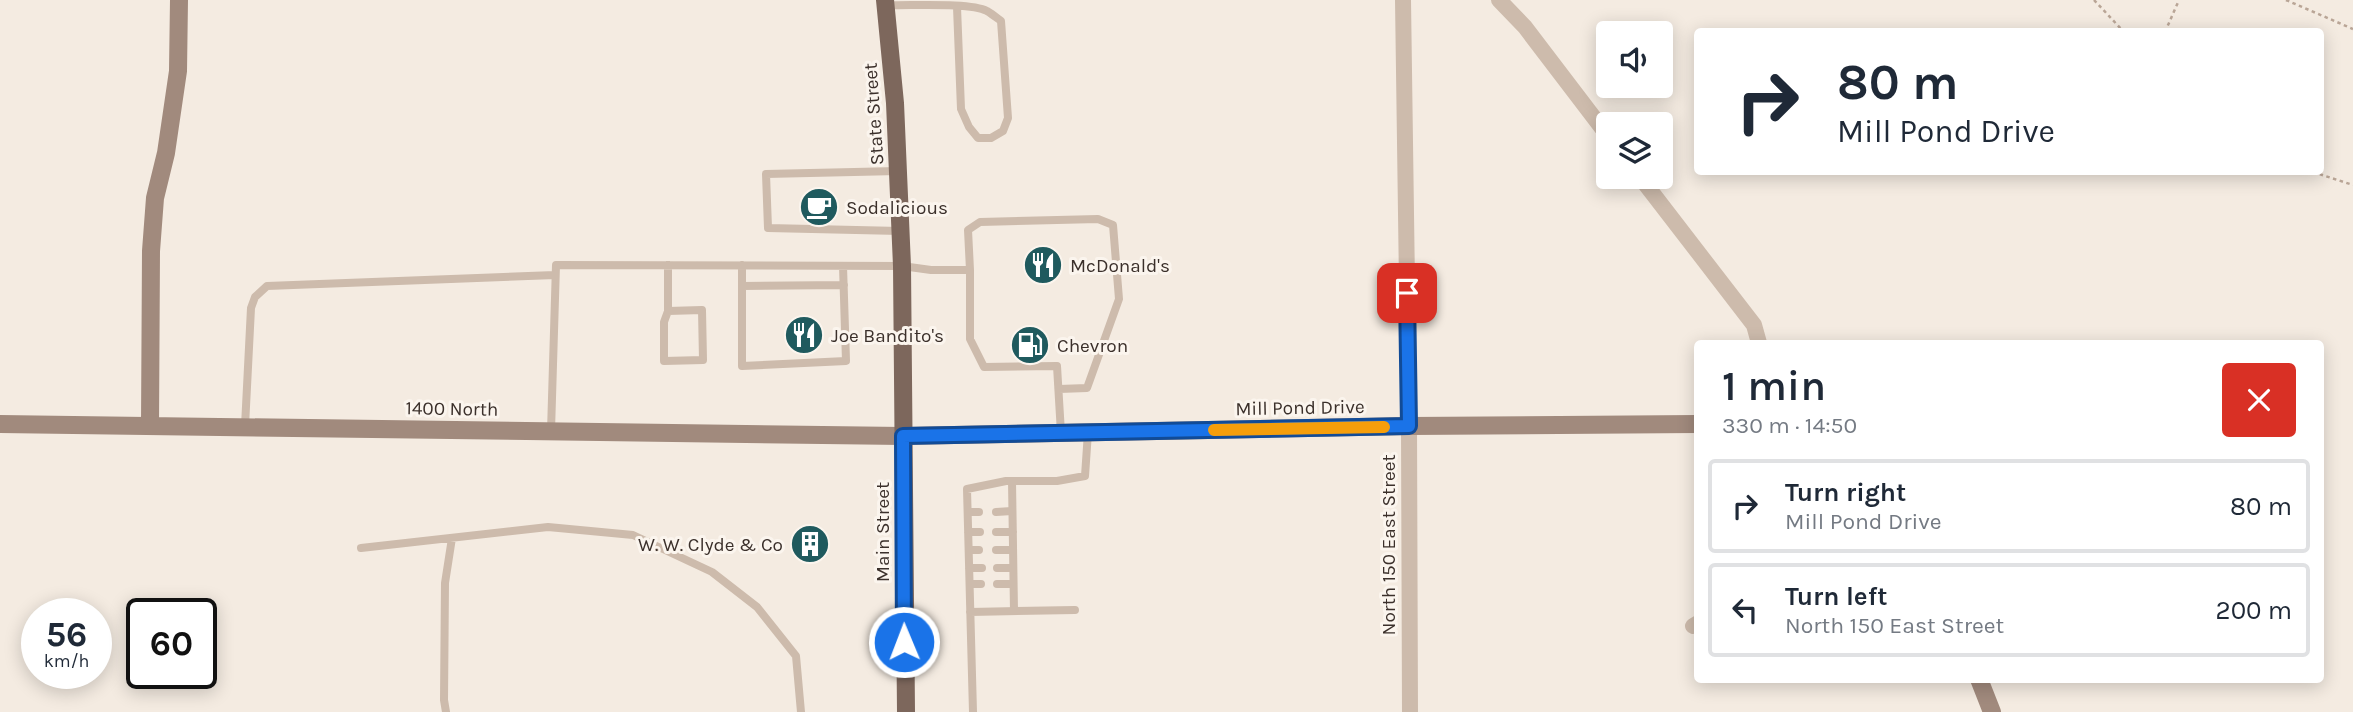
<!DOCTYPE html>
<meta charset="utf-8">
<style>
body{margin:0;font-family:Karla,sans-serif;background:#f2f2f3;color:#1f2937;height:100vh;display:flex;flex-direction:column;font-size:26px;white-space:nowrap}
*{box-sizing:border-box;margin:0}
p{font-size:23px;color:#747a83}
.icon{flex:none;width:38px;height:38px;fill:none;stroke:currentColor;stroke-width:2;stroke-linecap:round;stroke-linejoin:round}
.map{position:relative;flex:1;overflow:hidden}
.drawer{position:absolute;left:1694px;top:340px;width:630px;height:343px;display:flex;flex-direction:column;background:#fff;border-radius:7px;box-shadow:0 4px 18px #0003}
.drawer>*{flex:none}
.top-card{position:absolute;left:1694px;top:28px;width:630px;height:147px;border-radius:7px;box-shadow:0 4px 18px #0003;background:#fff;color:#1f2937;overflow:hidden}
.fabs{position:absolute;left:1596px;top:21px;display:grid;gap:14px}
.fabs a{display:grid;place-items:center;width:77px;height:77px;border-radius:7px;background:#fff;box-shadow:0 4px 18px #0003;font-size:35px}
.speed{position:absolute;left:21px;top:598px;display:flex;gap:14px;font-size:35px;font-weight:700;text-align:center}
.speed>*{display:grid;place-content:center;width:91px;height:91px;border-radius:50%;background:#fff;box-shadow:0 4px 18px #0003;line-height:1}
.speed small{font-size:18px;font-weight:400}
.speed .limit{border:4px solid #111;border-radius:10px;background:#fff;color:#111}
.pin{position:absolute;display:grid;place-items:center;width:60px;height:60px;color:#fff;margin:-30px;border-radius:14px;box-shadow:0 4px 10px #0006}
.me{position:absolute;width:77px;margin:-38px;rotate:359deg;stroke-linejoin:round;filter:drop-shadow(0 0 5px #0008)}
.turn{display:flex;align-items:center;gap:24px;height:147px;padding:0 28px;font-size:32px}
.turn .icon{width:91px;height:91px;stroke-width:2.5}
.turn b{display:block;font-size:49px;line-height:60px}
.round{display:grid;place-items:center;flex:none;width:74px;height:74px;border-radius:7px;background:#f2f2f3}
.overview{display:flex;align-items:center;justify-content:space-between;height:119px;padding:0 28px}
h1{font-size:42px;font-weight:600;line-height:52px}
ul{padding:0;list-style:none}
li{display:flex;align-items:center;gap:21px;height:94px;margin:0 14px 10px;padding:0 14px;border:4px solid #e0e1e3;border-radius:7px}
li div{flex:1}
li b{display:block;font-size:26px}
li em{font-style:normal}
.map>svg:first-child{display:block}
.lines{fill:none;stroke-linecap:round;stroke-linejoin:round}
.path{stroke:#b9a596;stroke-width:2.5;stroke-dasharray:3.5 3.5;stroke-linecap:butt}
.lane{stroke:#cdbbac;stroke-width:8}
.street{stroke:#cdbbac;stroke-width:16}
.secondary{stroke:#a18a7d;stroke-width:18}
.primary{stroke:#7d675c;stroke-width:18}
.route-casing{stroke:#114b97;stroke-width:18}
.route{stroke:#1a73e8;stroke-width:12}
.slow{stroke:#f59e0b;stroke-width:12}
.labels{text-anchor:middle;stroke-width:6;stroke-linejoin:round;paint-order:stroke}
.street-label{font-size:19px;fill:#3b302b;stroke:#fbf5ee}
.poi-label{font-size:19px;fill:#3b302b;stroke:#fbf5ee;text-anchor:start}
</style>
<div class="map">
<svg width="2353" height="712" viewBox="0 0 2353 712">
<rect width="100%" height="100%" fill="#f4ebe1"/>
<g class="lines">
<path class="path" d="M2094,0L2124,32
M2286,0L2353,29
M2165,32L2179,0
M2313,172L2353,185"/>
<path class="lane" d="M886,5C909,6 970,2 987,11C992,14 997,18 1001,21L1008,118L1003,131L991,138H978L969,127L961,109L957,7
M898,171L766,174L768,228L900,231
M668,265V311L664,322V361L703,360L702,310L668,311
M742,265V366L846,361L843,266
M970,270L968,230L980,222L1098,219L1113,225L1119,299L1087,388L1059,389
M742,286L844,285
M245,426L251,308L255,297L267,286L555,275
M551,431L556,265L902,266L931,270H970V339L984,367L1057,366L1061,433
M1012,481L1014,611
M968,512H979
M996,512L1012,511
M968,532H980
M996,532H1013
M361,548L548,527L633,535L712,572L757,607L796,656L801,712
M969,550H979
M996,550H1013
M969,568H982
M997,568H1013
M970,584H981
M997,584H1013
M970,612L1075,610
M446,712L444,700L445,583L452,538
M973,712L967,489L1006,481H1057L1085,476L1088,432"/>
<path class="street" d="M1403,0L1409,426L1410,712
M1499,0L1525,27L1608,136
M1640,177L1754,325L1759,343
M1693,626L1698,623"/>
<path class="secondary" d="M0,424L903,436L1409,426L1698,424
M150,425L151,251L155,198L166,153L178,71L179,0
M1979,679L1992,712"/>
<path class="primary" d="M885,0L895,103L902,266L906,712"/>
</g>
<g class="lines">
<g class="route-casing">
<path id="route" d="M904,642L903,436L1409,426L1407,293"/>
</g>
<use href="#route" class="route"/>
<path class="slow" d="M1214,430L1384,427"/>
</g>
<defs>
<g id="cafe-disc" transform="scale(2.0125)"><circle r="9.5" fill="#1f5a5e" stroke="#fbf5ee"/><path d="M-5.5-4.5H6V0H3Q3 3.5 0 3.5H-2.5Q-5.5 3.5-5.5 0ZM3-3.2v2h1.7v-2ZM-6 4.5H4V6H-6Z" fill="#fff"/></g>
<g id="restaurant-disc" transform="scale(2.0125)"><circle r="9.5" fill="#1f5a5e" stroke="#fbf5ee"/><path d="M-5-6h1v4h1v-4h1v4h1v-4h1v5L-1.5 .5V6h-2V.5L-5-1ZM5-6V6H3V1.5H1.5Q1.5-4 5-6Z" fill="#fff"/></g>
<g id="fuel-disc" transform="scale(2.0125)"><circle r="9.5" fill="#1f5a5e" stroke="#fbf5ee"/><path d="M-5.5-6h7V0h2V4h1.3V-2.5L3-4.5l.8-.8L6-3V5H2.5V1h-1V6h-7ZM-4.2-4.7v3.2H.2V-4.7Z" fill="#fff"/></g>
<g id="building-disc" transform="scale(2.0125)"><circle r="9.5" fill="#1f5a5e" stroke="#fbf5ee"/><path d="M-4-6H4V6H1V3H-1V6H-4ZM-2.5-4.3h1.7v1.8h-1.7ZM.8-4.3h1.7v1.8H.8ZM-2.5-1h1.7V.8h-1.7ZM.8-1h1.7V.8H.8Z" fill="#fff"/></g>
</defs>
<g fill-rule="evenodd">
<use href="#cafe-disc" x="819" y="207"/>
<use href="#restaurant-disc" x="1043" y="265"/>
<use href="#restaurant-disc" x="804" y="335"/>
<use href="#fuel-disc" x="1030" y="345"/>
<use href="#building-disc" x="810" y="544"/>
</g>
<g class="labels">
<g class="street-label">
<text transform="translate(873 114) rotate(-94)" y="7">State Street</text>
<text transform="translate(1300 407) rotate(-1)" y="7">Mill Pond Drive</text>
<text transform="translate(452 408) rotate(1)" y="7">1400 North</text>
<text transform="translate(882 532) rotate(-90)" y="7">Main Street</text>
<text transform="translate(1388 545) rotate(-90)" y="7">North 150 East Street</text>
</g>
<g class="poi-label">
<text x="846" y="214">Sodalicious</text>
<text x="1070" y="272">McDonald's</text>
<text x="831" y="342">Joe Bandito's</text>
<text x="1057" y="352">Chevron</text>
<text x="783" y="551" text-anchor="end">W. W. Clyde &amp; Co</text>
</g>
</g>
</svg>
<div class="fabs">
<a><svg class="icon" aria-label="sound" viewBox="0 0 24 24"><path d="M4 9h4l5-4v14l-5-4H4zM17 9q2 3 0 6"/></svg></a>
<a><svg class="icon" aria-label="layers" viewBox="0 0 24 24"><path d="M12 4l9 5-9 5-9-5zM3 14l9 5 9-5"/></svg></a>
</div>
<div class="speed"><div>56<small>km/h</small></div><div class="limit">60</div></div>
<div class="pin" style="left:1407px;top:293px;background:#d93025"><svg class="icon" aria-label="arrive" viewBox="0 0 24 24"><path d="M6 21V4h12l-3 4 3 4H6"/></svg></div>
<svg class="me" style="left:904px;top:642px" viewBox="-20 -20 40 40"><circle r="17" fill="#1a73e8" stroke="#fff" stroke-width="3"/><path d="M0-11L8 9 0 5-8 9z" fill="#fff"/></svg>
<div class="top-card">
<div class="turn"><svg class="icon" aria-label="right" viewBox="0 0 24 24"><path d="M7 20v-9h11M14 6l5 5-5 5"/></svg><div><b>80 m</b>Mill Pond Drive</div></div>
</div>
<section class="drawer">
<div class="overview"><div><h1>1 min</h1><p>330 m · 14:50</p></div><a class="round" style="background:#d93025;color:#fff"><svg class="icon" aria-label="close" viewBox="0 0 24 24"><path d="M6 6l12 12M18 6L6 18"/></svg></a></div>
<ul>
<li><svg class="icon" aria-label="right" viewBox="0 0 24 24"><path d="M7 20v-9h11M14 6l5 5-5 5"/></svg><div><b>Turn right</b><p>Mill Pond Drive</p></div><em>80 m</em></li>
<li><svg class="icon" aria-label="left" viewBox="0 0 24 24"><path d="M17 20v-9H6M10 6l-5 5 5 5"/></svg><div><b>Turn left</b><p>North 150 East Street</p></div><em>200 m</em></li>
</ul>
</section>
</div>
